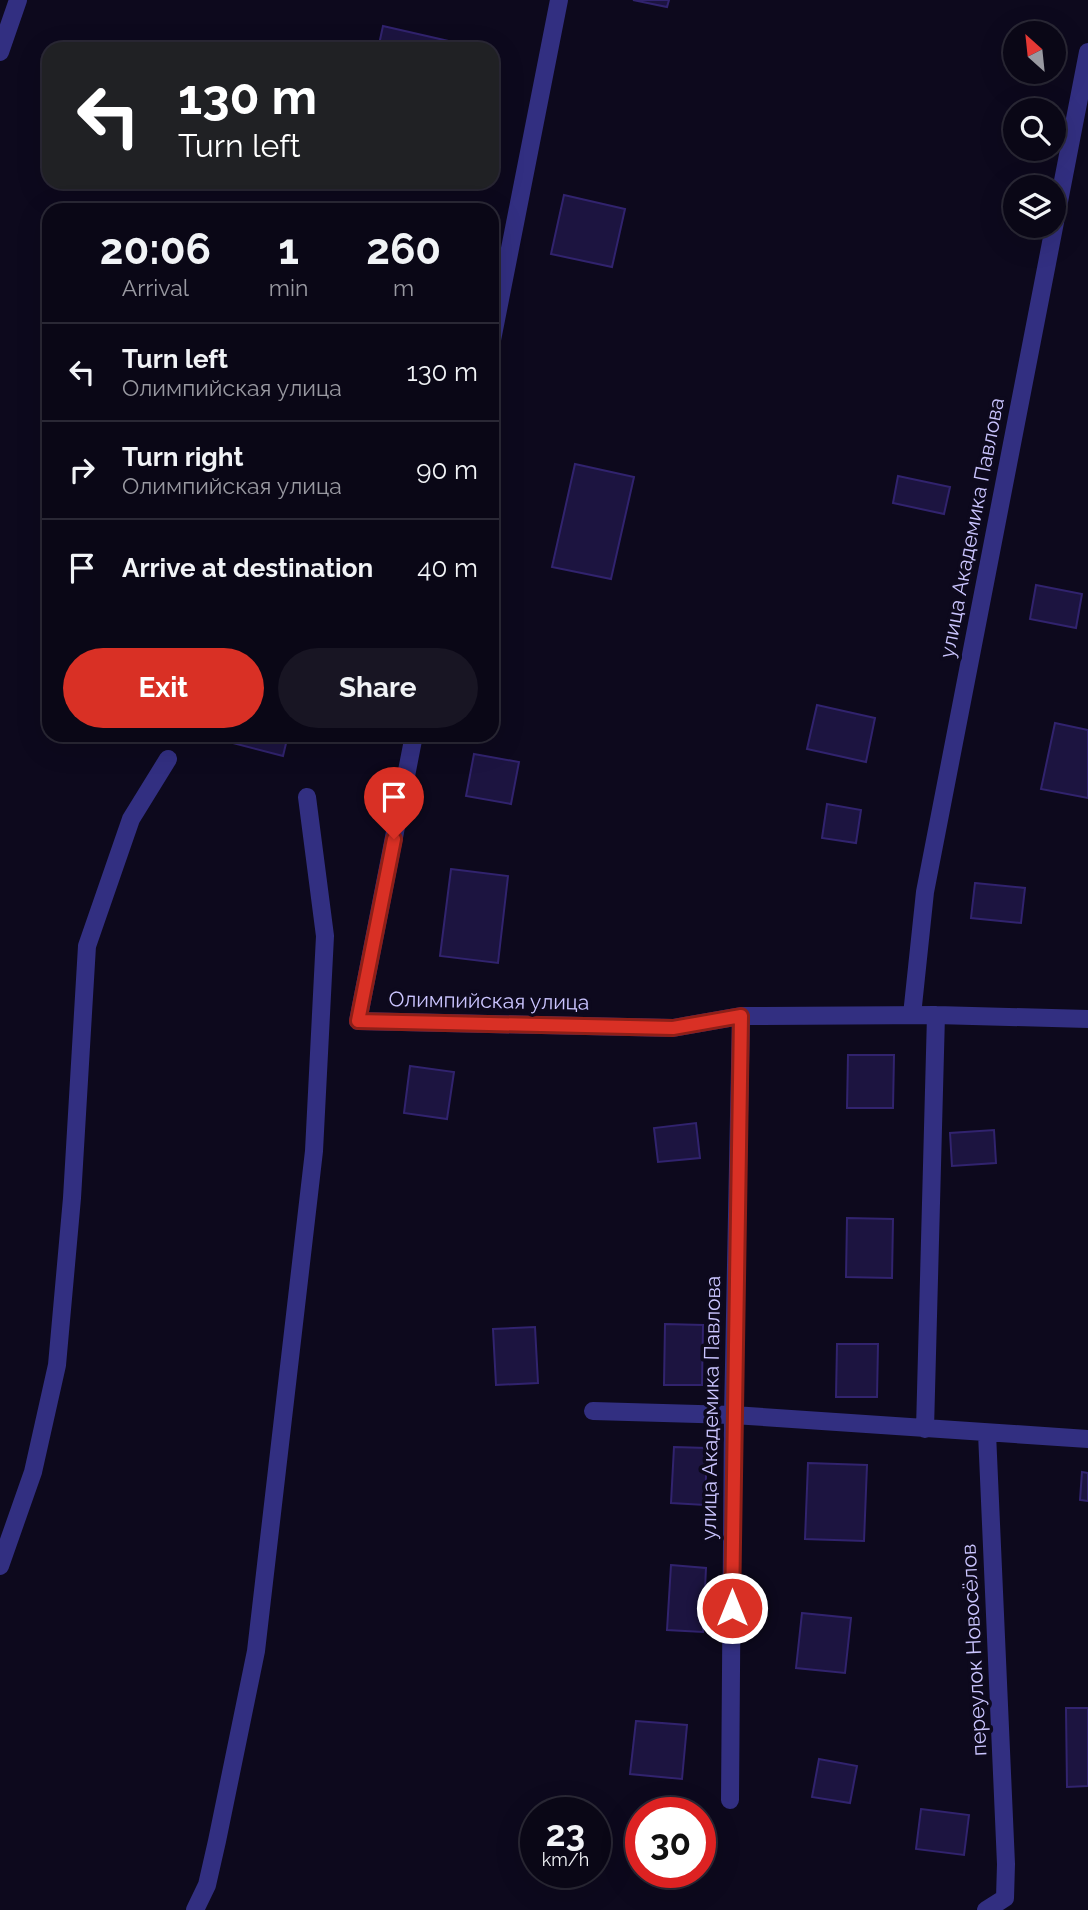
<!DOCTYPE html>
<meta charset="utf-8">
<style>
body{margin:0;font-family:Raleway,sans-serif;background:#181523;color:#f1f3f6;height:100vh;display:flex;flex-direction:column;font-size:26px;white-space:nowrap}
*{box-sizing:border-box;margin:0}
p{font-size:23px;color:#9999a1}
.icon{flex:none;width:38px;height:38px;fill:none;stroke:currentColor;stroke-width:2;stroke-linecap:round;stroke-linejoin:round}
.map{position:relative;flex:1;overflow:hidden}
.drawer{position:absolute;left:42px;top:203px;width:457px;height:539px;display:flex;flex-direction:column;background:#0a0716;border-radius:21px;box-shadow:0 7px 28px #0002,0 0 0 2px #2a2835}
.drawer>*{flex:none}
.guide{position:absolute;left:42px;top:42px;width:457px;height:147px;border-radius:21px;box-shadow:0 7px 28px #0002,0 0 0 2px #2a2835;background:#202124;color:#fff;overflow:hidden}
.needle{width:46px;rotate:333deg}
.buttons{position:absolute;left:1003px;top:21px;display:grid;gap:14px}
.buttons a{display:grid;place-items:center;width:63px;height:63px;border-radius:50%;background:#0a0716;box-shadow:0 7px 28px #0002,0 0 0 2px #2a2835;font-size:35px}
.speed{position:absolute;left:520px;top:1797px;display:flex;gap:14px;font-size:35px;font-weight:700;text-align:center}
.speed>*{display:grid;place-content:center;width:91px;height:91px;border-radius:50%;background:#0a0716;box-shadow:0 7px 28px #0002,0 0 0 2px #2a2835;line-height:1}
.speed small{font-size:18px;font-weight:400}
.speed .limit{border:10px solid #d22;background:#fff;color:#111}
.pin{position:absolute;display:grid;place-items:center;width:60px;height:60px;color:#fff;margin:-72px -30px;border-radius:50% 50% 50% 0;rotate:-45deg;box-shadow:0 0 7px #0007}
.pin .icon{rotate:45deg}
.me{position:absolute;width:77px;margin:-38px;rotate:0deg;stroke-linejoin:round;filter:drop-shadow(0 0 5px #0008)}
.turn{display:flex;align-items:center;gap:24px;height:147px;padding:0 21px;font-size:32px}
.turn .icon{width:91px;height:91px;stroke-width:2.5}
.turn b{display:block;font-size:49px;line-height:60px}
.eta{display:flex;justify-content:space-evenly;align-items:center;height:119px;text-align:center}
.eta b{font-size:42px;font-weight:700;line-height:49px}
.button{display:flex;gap:14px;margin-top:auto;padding:14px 21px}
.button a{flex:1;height:80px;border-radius:42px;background:#d93025;color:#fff;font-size:28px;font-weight:700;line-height:80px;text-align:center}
.button a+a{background:#181523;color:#f1f3f6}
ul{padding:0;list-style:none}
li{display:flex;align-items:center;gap:21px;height:98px;padding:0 21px;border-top:2px solid #2a2835}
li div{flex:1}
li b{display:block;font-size:26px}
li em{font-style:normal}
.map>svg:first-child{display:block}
.building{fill:#1c1440;stroke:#31236e;stroke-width:2}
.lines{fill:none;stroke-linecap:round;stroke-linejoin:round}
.minor{stroke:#322f81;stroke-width:18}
.route-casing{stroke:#8d1f18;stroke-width:18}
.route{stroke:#d93025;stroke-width:12}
.labels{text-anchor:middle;stroke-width:7;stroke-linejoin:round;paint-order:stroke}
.street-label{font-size:21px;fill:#cbc5ff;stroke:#0d091d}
</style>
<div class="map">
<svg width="1088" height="1910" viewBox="0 0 1088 1910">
<rect width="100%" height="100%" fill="#0d091d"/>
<path class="building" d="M633,0H669L667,7Z
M383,26L453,42L451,49H378Z
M564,195L625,209L612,267L551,254Z
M575,464L634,477L611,579L552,567Z
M898,476L950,487L944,514L893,503Z
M1036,585L1082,594L1076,628L1030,619Z
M817,705L875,718L866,762L807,749Z
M1055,723L1088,730V798L1041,789Z
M202,735H288L283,756Z
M474,754L519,762L511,804L466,796Z
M827,804L861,810L856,843L822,838Z
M451,869L508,876L498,963L440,956Z
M975,883L1025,888L1021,923L971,918Z
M848,1055H894L893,1108H847Z
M410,1066L454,1072L447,1119L404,1113Z
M696,1123L700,1158L658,1162L654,1128Z
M994,1130L996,1163L952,1166L950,1133Z
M847,1218L893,1219L892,1278L846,1277Z
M665,1324L703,1325L702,1385H664Z
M535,1327L538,1383L496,1385L493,1329Z
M837,1344H878L877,1397H836Z
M674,1447L707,1448L705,1505L671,1503Z
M808,1463L867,1465L864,1541L805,1539Z
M1082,1472L1088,1473V1501L1080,1500Z
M671,1565L706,1568L703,1632L667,1630Z
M802,1613L851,1618L845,1673L796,1668Z
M1066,1708H1088V1786L1067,1787Z
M636,1721L687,1725L682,1779L630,1774Z
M819,1759L857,1766L850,1803L812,1797Z
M921,1809L969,1815L964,1855L916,1849Z"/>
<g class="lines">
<path class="minor" d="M0,52L18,0
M492,340L559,0
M414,735L358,1021L673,1028L741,1016L936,1015L1088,1019
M912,1015L925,892L1088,52
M593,1411L733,1415L1088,1439
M925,1429L936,1015
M0,1566L33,1472L57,1365L72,1198L87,946L131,819L168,759
M730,1800L733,1415L741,1016
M195,1910L207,1885L217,1841L256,1651L314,1151L325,936L307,797
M986,1910L1005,1898L1006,1864L987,1433"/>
</g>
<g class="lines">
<g class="route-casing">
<path id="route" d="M394,839L358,1021L673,1028L741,1016L732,1608"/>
</g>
<use href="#route" class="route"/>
</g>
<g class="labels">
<g class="street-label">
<text transform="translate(972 528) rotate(-79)" y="7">улица Академика Павлова</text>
<text transform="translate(489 1001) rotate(1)" y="7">Олимпийская улица</text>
<text transform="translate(711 1408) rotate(-89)" y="7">улица Академика Павлова</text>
<text transform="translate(974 1650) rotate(-93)" y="7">переулок Новосёлов</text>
</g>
</g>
</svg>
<div class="buttons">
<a><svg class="needle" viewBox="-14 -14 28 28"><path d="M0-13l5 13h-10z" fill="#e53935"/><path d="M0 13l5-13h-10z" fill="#9999a1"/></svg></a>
<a><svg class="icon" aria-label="search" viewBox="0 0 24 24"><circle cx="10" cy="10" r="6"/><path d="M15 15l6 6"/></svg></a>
<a><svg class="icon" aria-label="layers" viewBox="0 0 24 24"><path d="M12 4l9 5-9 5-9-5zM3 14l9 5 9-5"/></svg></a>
</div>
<div class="speed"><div>23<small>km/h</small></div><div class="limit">30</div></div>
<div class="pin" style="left:394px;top:839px;background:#d93025"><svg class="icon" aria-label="arrive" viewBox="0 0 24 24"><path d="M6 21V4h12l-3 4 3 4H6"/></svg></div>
<svg class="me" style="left:732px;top:1608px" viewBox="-20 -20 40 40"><circle r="17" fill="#d93025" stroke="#fff" stroke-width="3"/><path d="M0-11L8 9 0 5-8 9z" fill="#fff"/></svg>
<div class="guide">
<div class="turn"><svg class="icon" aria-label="left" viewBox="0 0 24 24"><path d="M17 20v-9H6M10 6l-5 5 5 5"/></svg><div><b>130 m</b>Turn left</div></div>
</div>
<section class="drawer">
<div class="eta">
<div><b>20:06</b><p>Arrival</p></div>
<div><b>1</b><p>min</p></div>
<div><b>260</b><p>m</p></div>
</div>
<ul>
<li><svg class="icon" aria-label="left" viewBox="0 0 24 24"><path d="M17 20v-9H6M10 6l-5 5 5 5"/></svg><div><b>Turn left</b><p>Олимпийская улица</p></div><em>130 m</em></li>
<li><svg class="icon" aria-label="right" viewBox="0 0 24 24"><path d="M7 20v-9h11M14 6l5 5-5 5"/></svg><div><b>Turn right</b><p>Олимпийская улица</p></div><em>90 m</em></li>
<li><svg class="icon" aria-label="arrive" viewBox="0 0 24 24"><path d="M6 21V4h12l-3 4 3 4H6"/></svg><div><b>Arrive at destination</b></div><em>40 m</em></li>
</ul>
<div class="button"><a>Exit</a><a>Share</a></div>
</section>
</div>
